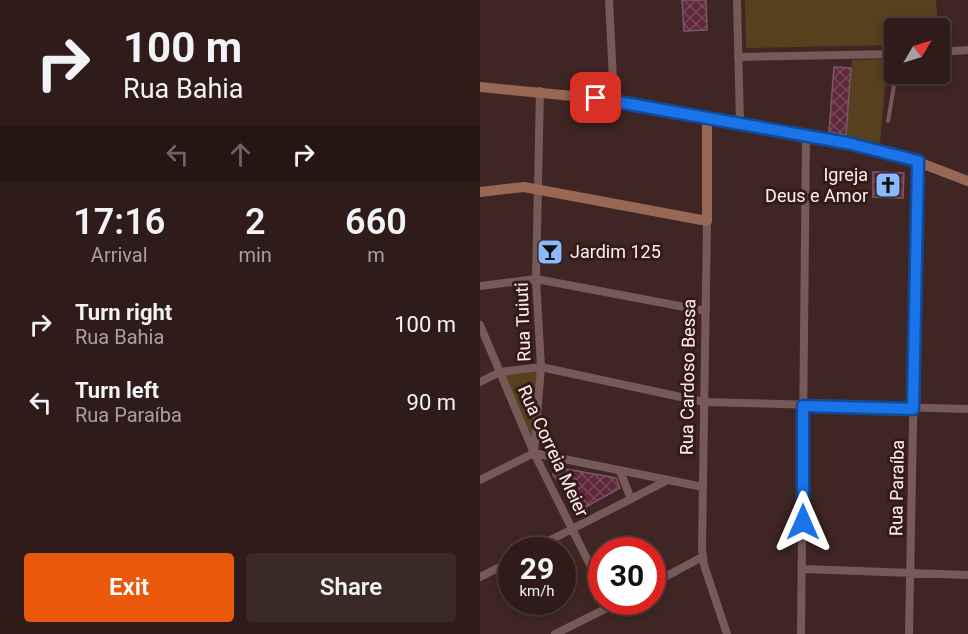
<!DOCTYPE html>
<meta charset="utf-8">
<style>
body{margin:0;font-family:Roboto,sans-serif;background:#3b2927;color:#f1f3f6;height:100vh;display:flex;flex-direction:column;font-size:22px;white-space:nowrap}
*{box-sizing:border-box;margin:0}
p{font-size:20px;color:#a7a1a2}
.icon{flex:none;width:33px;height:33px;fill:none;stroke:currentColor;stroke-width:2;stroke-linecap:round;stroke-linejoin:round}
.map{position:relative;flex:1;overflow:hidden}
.drawer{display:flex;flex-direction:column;background:#2f1c1a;width:480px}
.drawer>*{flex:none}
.guide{background:#2f1c1a;color:#f1f3f6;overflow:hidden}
.needle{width:39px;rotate:52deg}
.tools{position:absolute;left:404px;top:18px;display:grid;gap:12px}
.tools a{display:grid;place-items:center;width:66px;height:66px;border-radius:6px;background:#2f1c1a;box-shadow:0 3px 9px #0003,0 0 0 2px #4a3a39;font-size:30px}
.speed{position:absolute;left:18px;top:537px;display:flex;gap:12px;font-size:30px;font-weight:700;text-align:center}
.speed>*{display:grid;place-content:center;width:78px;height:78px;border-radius:50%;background:#2f1c1a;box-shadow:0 3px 9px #0003,0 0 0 2px #4a3a39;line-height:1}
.speed small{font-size:15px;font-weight:400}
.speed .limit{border:9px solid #d22;background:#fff;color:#111}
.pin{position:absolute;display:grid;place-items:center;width:51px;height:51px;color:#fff;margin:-26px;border-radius:12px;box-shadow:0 3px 9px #0006}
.me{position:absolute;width:66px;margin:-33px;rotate:0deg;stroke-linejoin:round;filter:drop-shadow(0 0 4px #0008)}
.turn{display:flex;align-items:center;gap:21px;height:126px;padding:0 24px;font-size:27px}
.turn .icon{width:78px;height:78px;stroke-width:2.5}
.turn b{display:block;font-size:42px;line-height:51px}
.lanes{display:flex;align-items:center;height:57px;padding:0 24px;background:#0003;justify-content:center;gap:30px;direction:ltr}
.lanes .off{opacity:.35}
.eta{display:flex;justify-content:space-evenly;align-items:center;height:102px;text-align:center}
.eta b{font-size:36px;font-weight:600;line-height:42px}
.button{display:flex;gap:12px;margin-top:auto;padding:12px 24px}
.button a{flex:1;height:69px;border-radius:6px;background:#ea580c;color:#fff;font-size:24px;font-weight:600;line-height:69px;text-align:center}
.button a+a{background:#3b2927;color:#f1f3f6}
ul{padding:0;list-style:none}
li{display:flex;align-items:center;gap:18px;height:78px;padding:0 24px}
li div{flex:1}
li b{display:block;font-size:22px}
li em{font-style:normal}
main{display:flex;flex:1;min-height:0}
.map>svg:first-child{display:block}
.green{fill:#56401d}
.building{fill:url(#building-cross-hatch);stroke:#785b64;stroke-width:1.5}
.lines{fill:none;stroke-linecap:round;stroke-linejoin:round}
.service{stroke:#775a57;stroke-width:4}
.minor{stroke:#775a57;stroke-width:8}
.secondary{stroke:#996854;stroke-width:10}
.route-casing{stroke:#114b97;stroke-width:15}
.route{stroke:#1a73e8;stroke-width:10}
.labels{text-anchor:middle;stroke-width:6;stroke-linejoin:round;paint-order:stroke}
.poi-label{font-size:18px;fill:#fff1ef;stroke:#341b1a;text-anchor:end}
.street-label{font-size:18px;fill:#fff1ef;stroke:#341b1a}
</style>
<main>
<section class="drawer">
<div class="guide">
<div class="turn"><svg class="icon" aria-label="right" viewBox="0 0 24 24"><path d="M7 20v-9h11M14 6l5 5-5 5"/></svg><div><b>100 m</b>Rua Bahia</div></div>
<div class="lanes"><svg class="icon off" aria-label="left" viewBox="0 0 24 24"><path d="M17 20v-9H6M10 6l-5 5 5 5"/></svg><svg class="icon off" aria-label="ahead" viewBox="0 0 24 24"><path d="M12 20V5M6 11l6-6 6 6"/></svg><svg class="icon" aria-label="right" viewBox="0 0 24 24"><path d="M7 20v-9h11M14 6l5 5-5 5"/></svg></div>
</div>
<div class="eta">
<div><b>17:16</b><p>Arrival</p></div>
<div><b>2</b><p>min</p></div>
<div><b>660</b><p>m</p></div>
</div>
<ul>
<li><svg class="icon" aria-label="right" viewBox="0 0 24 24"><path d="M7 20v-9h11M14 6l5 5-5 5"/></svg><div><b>Turn right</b><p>Rua Bahia</p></div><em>100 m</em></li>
<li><svg class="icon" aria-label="left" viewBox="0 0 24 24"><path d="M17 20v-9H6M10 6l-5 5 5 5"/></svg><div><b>Turn left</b><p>Rua Paraíba</p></div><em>90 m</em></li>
</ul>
<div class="button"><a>Exit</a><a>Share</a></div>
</section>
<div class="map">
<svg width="488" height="634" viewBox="0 0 488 634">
<defs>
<pattern id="building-cross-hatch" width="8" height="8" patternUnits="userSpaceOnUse" patternTransform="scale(1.5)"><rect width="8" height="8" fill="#60283d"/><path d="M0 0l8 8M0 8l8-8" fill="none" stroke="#784859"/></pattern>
</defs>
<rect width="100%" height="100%" fill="#3f2523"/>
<path class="green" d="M265,0H456L458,28H414V45L266,48Z
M403,59L407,64L400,143L366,139L372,60Z
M59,369L57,451L23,373Z"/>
<path class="building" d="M202,0H226L227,30L204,31Z
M354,67L371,68L366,135L349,132Z
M393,172L424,173L423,198L393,197Z
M75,467L136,478L140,488L95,513L86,491L73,475Z"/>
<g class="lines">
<path class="service" d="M408,121L416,74"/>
<path class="minor" d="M129,0L134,100
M257,0L260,123
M459,52L488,50
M258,57L414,54
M227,221L222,548L224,565L247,634
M0,286L56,279L226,311
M0,325L54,453L122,589
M0,382L20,372L61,367L224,402L488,409
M54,453L61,367L56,279L60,91
M140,471L151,499
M0,480L54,453L223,487
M51,550L188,480
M323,569L488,575
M0,577L32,561
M172,584L222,557
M75,634L139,602
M321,634L326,136
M429,634L438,161"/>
<path class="secondary" d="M0,87L134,100L367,143L420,155L488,181
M0,192L44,187L227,221V117"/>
</g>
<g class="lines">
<g class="route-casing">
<path id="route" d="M116,98L367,143L438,161L433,409L323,406V522"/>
</g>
<use href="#route" class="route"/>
</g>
<defs>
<g id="church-square" transform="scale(1.35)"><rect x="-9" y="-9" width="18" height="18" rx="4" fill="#89bafc" stroke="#341b1a"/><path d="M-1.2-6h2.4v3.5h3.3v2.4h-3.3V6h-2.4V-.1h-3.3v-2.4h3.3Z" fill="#111"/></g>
<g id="bar-square" transform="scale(1.35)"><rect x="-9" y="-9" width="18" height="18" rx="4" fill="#89bafc" stroke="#341b1a"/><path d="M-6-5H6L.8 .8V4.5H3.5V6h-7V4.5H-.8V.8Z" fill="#111"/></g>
</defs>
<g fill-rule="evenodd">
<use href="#church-square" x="408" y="185"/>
<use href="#bar-square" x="70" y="252"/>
</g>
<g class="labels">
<g class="poi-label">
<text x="388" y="181">Igreja<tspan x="388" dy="21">Deus e Amor</tspan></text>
<text x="90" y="258" text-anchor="start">Jardim 125</text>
</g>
<g class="street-label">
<text transform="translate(43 322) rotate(-92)" y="6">Rua Tuiuti</text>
<text transform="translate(208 377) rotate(-89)" y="6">Rua Cardoso Bessa</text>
<text transform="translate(73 451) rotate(65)" y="6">Rua Correia Meier</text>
<text transform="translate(417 488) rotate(-89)" y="6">Rua Paraíba</text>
</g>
</g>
</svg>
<div class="tools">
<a><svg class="needle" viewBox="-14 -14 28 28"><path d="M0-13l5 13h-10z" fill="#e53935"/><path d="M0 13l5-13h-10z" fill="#a7a1a2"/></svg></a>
</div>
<div class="speed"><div>29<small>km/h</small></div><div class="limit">30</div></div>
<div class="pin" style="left:116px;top:98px;background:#d93025"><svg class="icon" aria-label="arrive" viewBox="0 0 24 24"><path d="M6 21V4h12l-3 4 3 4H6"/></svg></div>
<svg class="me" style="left:323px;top:522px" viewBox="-20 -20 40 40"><path d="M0-17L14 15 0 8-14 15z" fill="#1a73e8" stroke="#fff" stroke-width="4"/></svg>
</div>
</main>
